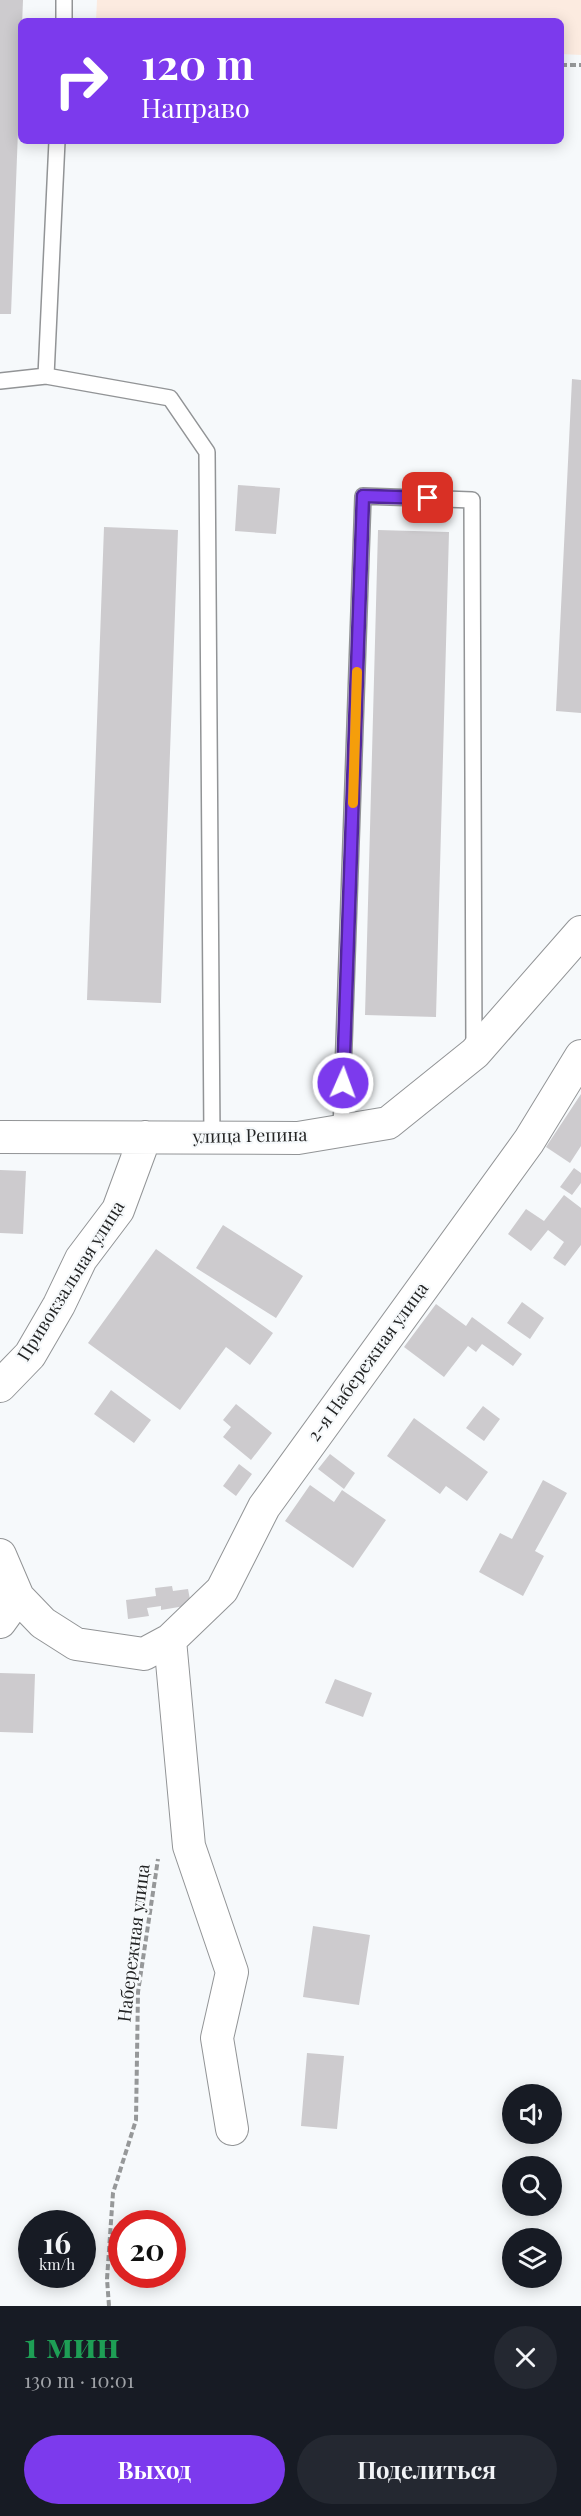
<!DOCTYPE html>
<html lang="ru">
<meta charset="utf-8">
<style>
body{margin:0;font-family:"Playfair Display",serif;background:#242831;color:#f1f3f6;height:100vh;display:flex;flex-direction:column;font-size:22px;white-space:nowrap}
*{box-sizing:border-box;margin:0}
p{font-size:20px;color:#9ea1a6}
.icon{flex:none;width:33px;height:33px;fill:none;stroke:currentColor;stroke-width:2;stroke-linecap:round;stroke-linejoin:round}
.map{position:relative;height:2306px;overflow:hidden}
.details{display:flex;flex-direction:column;background:#171b24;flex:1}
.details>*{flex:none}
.banner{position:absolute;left:18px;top:18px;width:546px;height:126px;border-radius:9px;box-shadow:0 3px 15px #0003;background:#7c3aed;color:#fff;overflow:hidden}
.controls{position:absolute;left:502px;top:2084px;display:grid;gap:12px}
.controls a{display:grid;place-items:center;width:60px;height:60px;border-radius:50%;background:#171b24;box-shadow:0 3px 15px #0003;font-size:30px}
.speed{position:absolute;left:18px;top:2210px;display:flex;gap:12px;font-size:30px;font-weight:700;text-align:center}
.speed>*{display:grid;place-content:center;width:78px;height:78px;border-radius:50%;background:#171b24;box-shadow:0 3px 15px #0003;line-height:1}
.speed small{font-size:15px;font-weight:400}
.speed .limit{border:9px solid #d22;background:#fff;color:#111}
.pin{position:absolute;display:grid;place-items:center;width:51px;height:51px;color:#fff;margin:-26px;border-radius:12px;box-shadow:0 3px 9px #0006}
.me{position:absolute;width:66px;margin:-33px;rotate:2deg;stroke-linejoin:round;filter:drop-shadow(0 0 4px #0008)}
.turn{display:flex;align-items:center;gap:21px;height:126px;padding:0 24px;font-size:27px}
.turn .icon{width:78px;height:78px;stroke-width:2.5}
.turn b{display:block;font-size:42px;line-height:51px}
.round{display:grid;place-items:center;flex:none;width:63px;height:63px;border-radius:32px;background:#242831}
.headline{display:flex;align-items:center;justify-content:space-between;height:102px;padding:0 24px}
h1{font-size:36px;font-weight:700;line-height:45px;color:#1e9e55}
.cta{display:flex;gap:12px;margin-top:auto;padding:12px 24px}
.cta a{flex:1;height:69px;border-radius:36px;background:#7c3aed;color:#fff;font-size:24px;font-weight:700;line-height:69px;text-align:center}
.cta a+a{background:#242831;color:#f1f3f6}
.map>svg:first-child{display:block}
.education{fill:#fcebe0}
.building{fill:#cdcbce}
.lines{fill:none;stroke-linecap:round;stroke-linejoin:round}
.lane-casing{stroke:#929496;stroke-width:18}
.street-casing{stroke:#929496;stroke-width:34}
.path{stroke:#969899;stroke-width:4;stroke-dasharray:6 3;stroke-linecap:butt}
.lane{stroke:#fff;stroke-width:15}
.street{stroke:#fff;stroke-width:32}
.route-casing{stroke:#51269a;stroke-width:15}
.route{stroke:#7c3aed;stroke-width:10}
.slow{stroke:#f59e0b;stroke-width:10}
.labels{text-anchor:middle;stroke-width:4.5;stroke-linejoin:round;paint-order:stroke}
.street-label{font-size:18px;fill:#232424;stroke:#f6f9fb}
</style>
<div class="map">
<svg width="581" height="2306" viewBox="0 0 581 2306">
<rect width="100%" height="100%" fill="#f6f9fb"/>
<path class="education" d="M97,0H581V55L561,54V21H96Z"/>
<path class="building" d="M0,0H23L11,314H0Z
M572,379L581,380V713L556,711Z
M238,485L280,488L276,534L235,531Z
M104,527L178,530L161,1003L87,1000Z
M378,530L449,532L436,1017L365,1015Z
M581,1094V1146L570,1163L546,1147Z
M574,1168L581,1173V1183L572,1195L560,1187Z
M0,1170L26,1171L23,1234L0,1233Z
M564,1195L581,1208V1245L565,1266L553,1258L564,1242L548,1230L531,1251L508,1234L526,1209L544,1221Z
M223,1225L303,1276L276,1318L196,1268Z
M156,1249L273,1333L250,1365L226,1347L180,1410L88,1343Z
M522,1302L544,1318L530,1339L507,1323Z
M436,1304L466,1326L472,1317L522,1354L513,1366L482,1344L476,1352L468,1346L444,1377L404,1347Z
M111,1390L151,1420L134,1443L94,1414Z
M236,1404L272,1433L251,1460L223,1437L231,1427L223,1420Z
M483,1406L500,1419L484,1441L466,1428Z
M414,1418L488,1472L467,1501L446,1486L440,1494L387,1456Z
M330,1454L355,1473L344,1489L318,1469Z
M239,1464L252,1474L236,1496L223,1486Z
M543,1480L567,1493L535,1551L544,1556L523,1596L479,1572L500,1533L512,1539Z
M310,1485L334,1502L342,1490L386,1520L353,1568L285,1521Z
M172,1586L173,1591L188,1589L191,1605L161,1610V1606L147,1608L149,1616L128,1619L126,1600L156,1596L155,1588Z
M0,1673L35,1674L33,1733L0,1732Z
M335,1679L372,1693L363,1717L325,1703Z
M313,1926L370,1935L359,2005L303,1997Z
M307,2053L344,2056L337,2129L301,2126Z"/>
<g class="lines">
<g class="lane-casing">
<path id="lane" d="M64,21V0
M46,376L57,141
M0,381L46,376L170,398L207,452L212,1138
M341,1130L363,496L472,500L474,1050"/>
</g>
<g class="street-casing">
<path id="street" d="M0,1137L298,1138L388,1123L475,1053L581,932
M0,1386L30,1355L59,1305L81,1259L118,1210L145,1137
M0,1555L18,1597L43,1623L76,1644L144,1654L170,1640L222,1590L264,1507L529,1141L581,1056
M0,1622L18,1597
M170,1640L189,1846L232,1972L217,2038L232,2129"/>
</g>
<path class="path" d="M561,65H581
M109,2306L107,2279L113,2193L136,2120L138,1992L158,1859"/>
<use href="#lane" class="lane"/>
<use href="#street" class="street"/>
</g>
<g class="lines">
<g class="route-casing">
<path id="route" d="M343,1083L363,496L428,498"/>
</g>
<use href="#route" class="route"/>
<path class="slow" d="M353,803L357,672"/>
</g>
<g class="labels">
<g class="street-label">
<text transform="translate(250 1136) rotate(-1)" y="6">улица Репина</text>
<text transform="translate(71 1281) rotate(-58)" y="6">Привокзальная улица</text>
<text transform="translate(368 1362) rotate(-54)" y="6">2-я Набережная улица</text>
<text transform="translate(134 1943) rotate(-83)" y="6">Набережная улица</text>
</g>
</g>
</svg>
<div class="controls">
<a><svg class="icon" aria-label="sound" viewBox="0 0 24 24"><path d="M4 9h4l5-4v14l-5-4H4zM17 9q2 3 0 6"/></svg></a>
<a><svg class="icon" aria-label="search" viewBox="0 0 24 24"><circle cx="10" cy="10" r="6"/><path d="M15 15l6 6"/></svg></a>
<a><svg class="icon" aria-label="layers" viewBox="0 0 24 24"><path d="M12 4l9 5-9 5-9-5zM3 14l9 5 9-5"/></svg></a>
</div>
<div class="speed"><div>16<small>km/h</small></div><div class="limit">20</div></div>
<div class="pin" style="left:428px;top:498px;background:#d93025"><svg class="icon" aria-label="arrive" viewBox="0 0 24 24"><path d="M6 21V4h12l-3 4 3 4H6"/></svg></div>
<svg class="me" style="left:343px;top:1083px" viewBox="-20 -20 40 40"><circle r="17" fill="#7c3aed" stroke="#fff" stroke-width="3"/><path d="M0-11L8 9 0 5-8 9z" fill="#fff"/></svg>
<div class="banner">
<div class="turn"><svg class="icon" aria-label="right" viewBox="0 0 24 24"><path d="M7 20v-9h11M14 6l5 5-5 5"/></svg><div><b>120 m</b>Направо</div></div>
</div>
</div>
<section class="details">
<div class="headline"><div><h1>1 мин</h1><p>130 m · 10:01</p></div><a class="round"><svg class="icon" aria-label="close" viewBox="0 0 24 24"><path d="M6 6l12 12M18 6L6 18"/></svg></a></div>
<div class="cta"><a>Выход</a><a>Поделиться</a></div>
</section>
